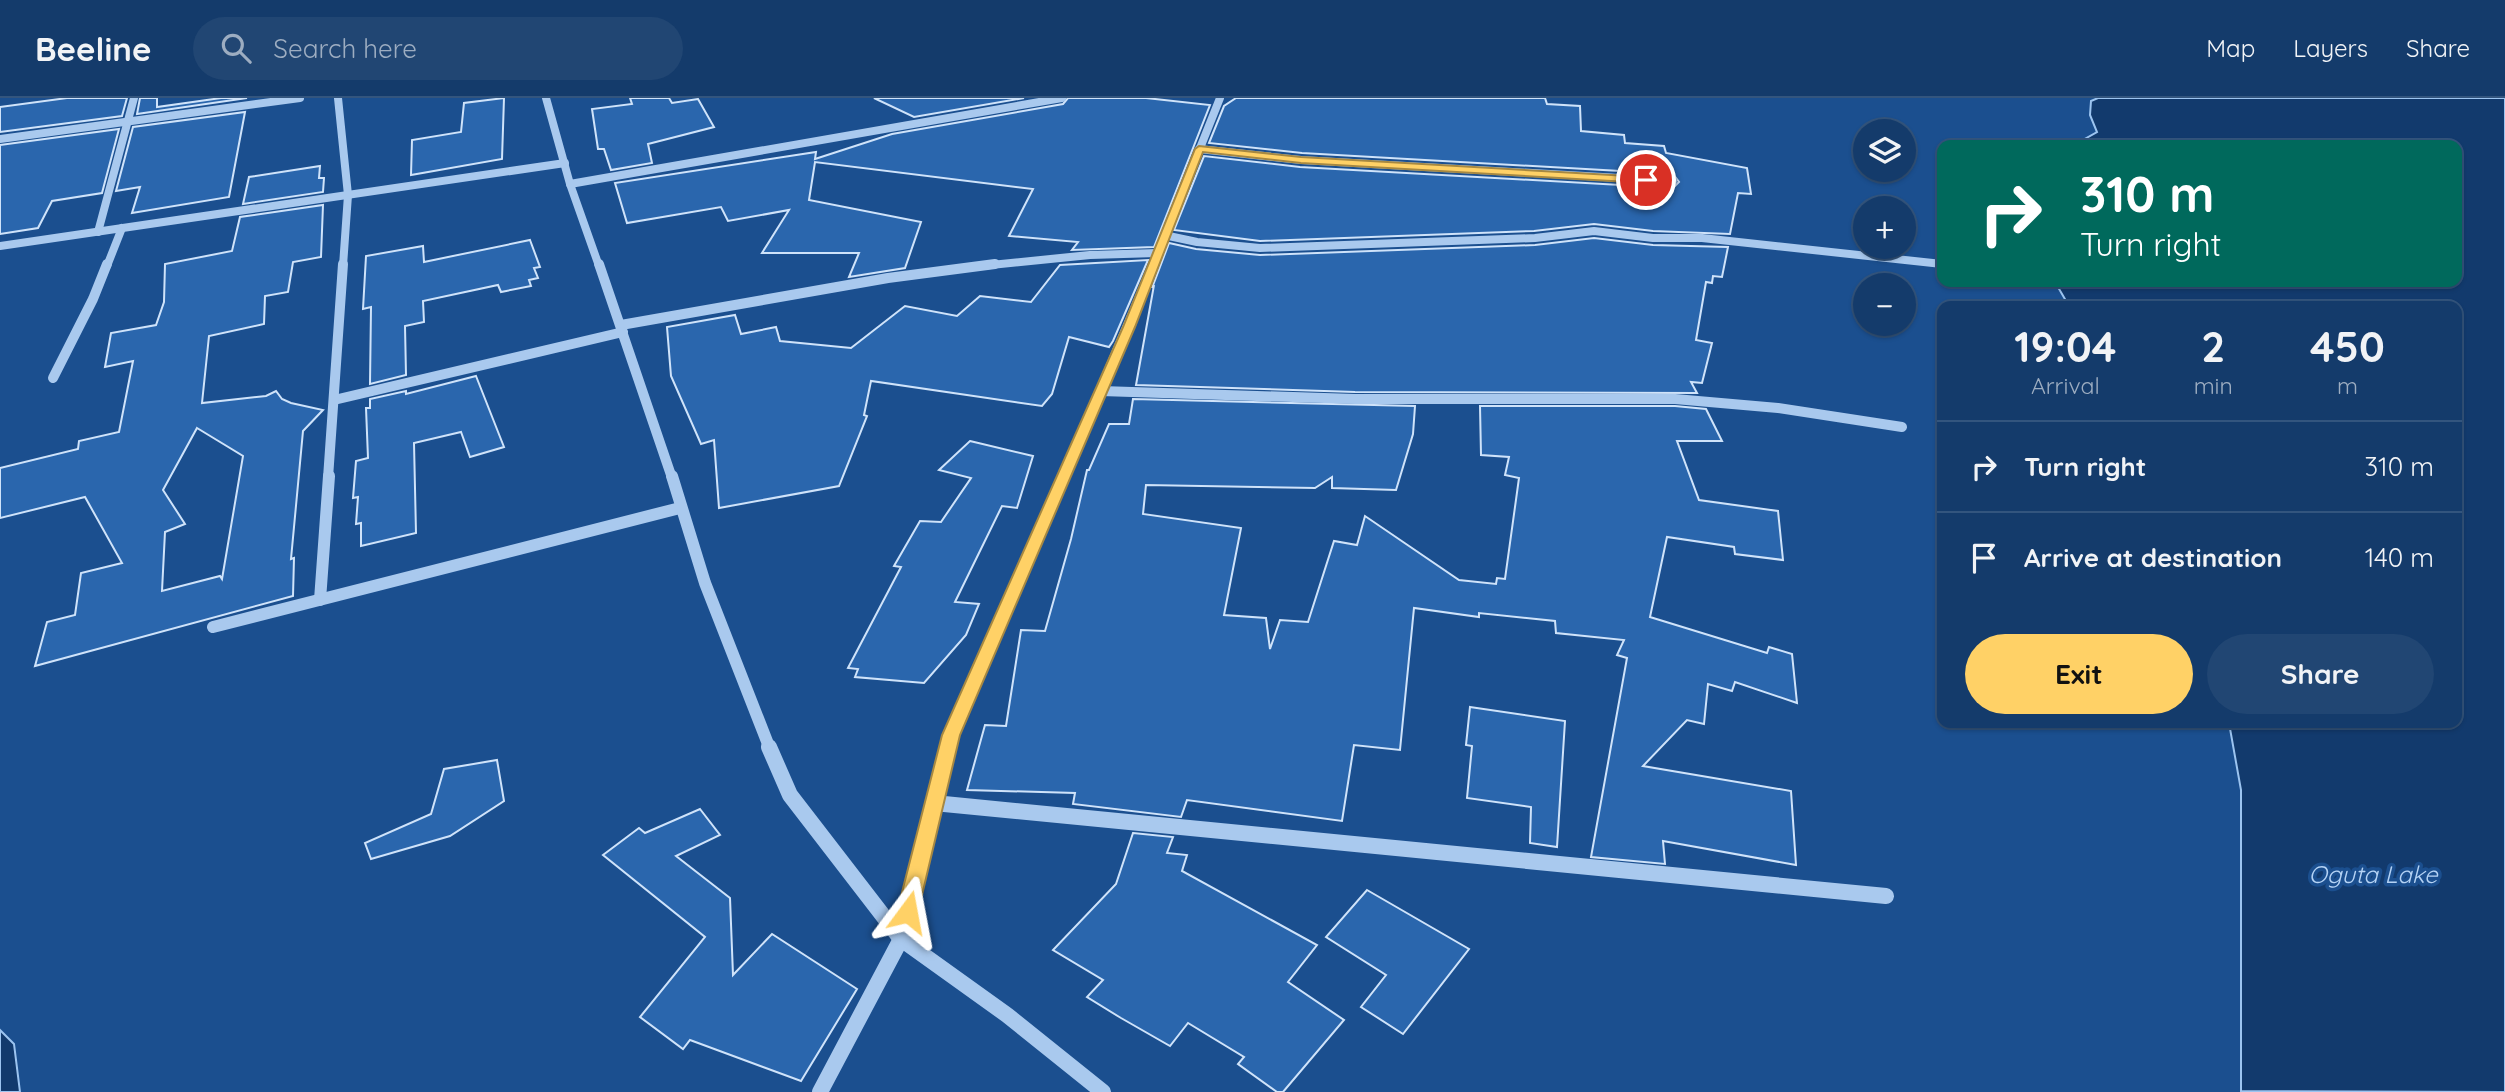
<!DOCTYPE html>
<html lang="en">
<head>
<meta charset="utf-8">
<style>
	:root { --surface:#143b6b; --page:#214673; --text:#f1f3f6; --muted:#9dadc1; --line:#33557e; --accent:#ffd166 }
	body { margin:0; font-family:Quicksand,sans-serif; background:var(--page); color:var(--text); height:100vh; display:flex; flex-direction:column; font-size:26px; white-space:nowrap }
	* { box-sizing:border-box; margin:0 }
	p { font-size:23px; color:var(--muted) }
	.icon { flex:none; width:38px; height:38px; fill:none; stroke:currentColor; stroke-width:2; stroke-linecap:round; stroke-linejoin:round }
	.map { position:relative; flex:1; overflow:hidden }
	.drawer { position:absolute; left:1937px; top:203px; width:525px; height:427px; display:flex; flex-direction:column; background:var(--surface); border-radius:14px; box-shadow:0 2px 5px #0004,0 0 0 2px var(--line) }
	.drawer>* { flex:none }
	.hud { position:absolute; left:1937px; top:42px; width:525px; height:147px; border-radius:14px; box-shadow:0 2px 5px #0004,0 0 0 2px var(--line); background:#00695c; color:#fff; overflow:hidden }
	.controls { position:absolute; left:1853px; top:21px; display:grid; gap:14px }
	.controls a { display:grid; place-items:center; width:63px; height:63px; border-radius:50%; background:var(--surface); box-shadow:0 2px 5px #0004,0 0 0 2px var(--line); font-size:35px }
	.pin { position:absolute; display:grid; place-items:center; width:60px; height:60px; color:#fff; margin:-30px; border:4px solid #fff; border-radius:50%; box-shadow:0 2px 7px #0007 }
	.me { position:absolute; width:77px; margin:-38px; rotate:13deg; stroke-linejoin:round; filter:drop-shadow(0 0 5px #0008) }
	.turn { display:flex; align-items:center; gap:24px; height:147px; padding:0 28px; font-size:32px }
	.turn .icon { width:91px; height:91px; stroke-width:2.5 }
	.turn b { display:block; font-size:49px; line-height:60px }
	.eta { display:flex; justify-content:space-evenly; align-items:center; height:119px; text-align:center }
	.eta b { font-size:42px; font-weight:800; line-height:49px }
	.cta { display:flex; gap:14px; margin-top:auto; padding:14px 28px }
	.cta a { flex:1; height:80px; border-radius:42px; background:var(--accent); color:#111; font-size:28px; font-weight:800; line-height:80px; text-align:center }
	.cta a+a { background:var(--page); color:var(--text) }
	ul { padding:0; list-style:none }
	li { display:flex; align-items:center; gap:21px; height:91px; padding:0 28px; border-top:2px solid var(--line) }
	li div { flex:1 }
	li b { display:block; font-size:26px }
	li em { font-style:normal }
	header { display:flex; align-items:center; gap:42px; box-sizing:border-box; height:98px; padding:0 35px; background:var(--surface); border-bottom:2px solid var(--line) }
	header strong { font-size:33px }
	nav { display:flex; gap:38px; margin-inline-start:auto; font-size:24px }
	.search { width:490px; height:63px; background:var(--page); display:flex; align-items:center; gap:18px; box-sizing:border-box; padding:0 24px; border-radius:38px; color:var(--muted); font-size:26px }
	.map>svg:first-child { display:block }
	.water { fill:#123a6d; stroke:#9cc4f0; stroke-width:2 }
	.building { fill:#2a66ad; stroke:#cfe3fa; stroke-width:2; fill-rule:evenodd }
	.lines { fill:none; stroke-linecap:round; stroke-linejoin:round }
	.minor-far3 { stroke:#a9c9ee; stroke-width:8 }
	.minor-far2 { stroke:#a9c9ee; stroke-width:10 }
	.minor-far1 { stroke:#a9c9ee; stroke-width:12 }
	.minor { stroke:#a9c9ee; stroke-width:16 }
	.route { fill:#ffd166; stroke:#a68842; stroke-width:2 }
	.labels { text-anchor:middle; stroke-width:7; stroke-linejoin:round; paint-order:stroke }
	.near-water-label { font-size:24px; font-style:italic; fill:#b5d3f5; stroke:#1b4f8f }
</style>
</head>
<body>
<header>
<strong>Beeline</strong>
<div class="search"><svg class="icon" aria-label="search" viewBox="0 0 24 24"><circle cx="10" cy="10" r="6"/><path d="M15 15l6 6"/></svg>Search here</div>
<nav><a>Map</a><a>Layers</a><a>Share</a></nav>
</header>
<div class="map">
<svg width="2505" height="994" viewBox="0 0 2505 994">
	<rect width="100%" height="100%" fill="#1b4f8f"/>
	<g class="water">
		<path d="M2098,0H2505V994L2241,993V692L2229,625H2457V208H2069L2055,184H2457V47H2074L2097,34L2090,17L2091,3Z"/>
		<path d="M0,932L14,946L20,994H0Z"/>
	</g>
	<g class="building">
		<path d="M67,0H127L122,18L0,34V9Z"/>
		<path d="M140,0H157V9L221,0H247L137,16Z"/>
		<path d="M504,0L502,61L411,77L412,42L461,34L464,5Z"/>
		<path d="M630,0H669L672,5L698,1L714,29L648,46L652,65L611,72L604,51H598L592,11L632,6Z"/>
		<path d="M874,0H1024L914,19Z"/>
		<path d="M1068,0H1146L1210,7L1154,149L1072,152L1078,144L1009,138L1033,91L815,64L809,102L921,124L905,170L849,179L859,155H762L789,112L728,123L721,109L627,125L615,85L816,54L815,61L892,36L1063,6Z"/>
		<path d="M1236,0H1545L1547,6L1580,8L1581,33L1624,37L1625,45L1664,48L1666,55L1747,70L1751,96L1738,95L1730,136L1653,133L1594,126L1534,133L1260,143L1174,132L1204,58L1300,69L1673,90L1679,84L1673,76L1302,55L1209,45L1224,8Z"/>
		<path d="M245,14L229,99L132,115L140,89L116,93L133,29Z"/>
		<path d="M119,31L102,95L52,103L38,130L0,136V47Z"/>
		<path d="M320,68L319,80H324L323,94L243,106L249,79Z"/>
		<path d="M323,107L321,159L293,164L288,194L265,198L264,226L209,238L202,305L266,298L276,293L282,301L291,305L323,312L303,333L291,461L294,460L293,498L35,568L47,524L75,517L81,475L122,465L85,399L0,420V370L78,351L79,343L119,334L133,263L105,269L111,235L156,227L164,204L165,166L232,153L240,119ZM197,330L243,358L222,481L220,478L162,493L165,434L185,426L163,392Z"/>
		<path d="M1594,140L1653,147L1728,149L1722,179L1713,178L1712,185L1706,184L1696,242L1712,245L1702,285L1691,284L1697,295L1355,294L1136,287L1154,187L1152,190L1169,145L1196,151L1260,157L1535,147Z"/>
		<path d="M530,142L540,169L534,170L538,180L529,182L531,188L501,194L498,187L423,203L424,224L405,228L406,277L370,286L371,209L363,211L366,158L423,148L424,164Z"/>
		<path d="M1148,162L1113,243L1109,249L1069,239L1052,296L1042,308L871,283L864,317L867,318L839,388L719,410L714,342L701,346L671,278L667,229L735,217L741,236L776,229L780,243L851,250L905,208L957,218L980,198L1031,204L1060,167Z"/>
		<path d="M476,278L504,349L470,359L461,334L414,345L416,435L361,448V425L356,426L358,399L353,400L356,363L368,360L366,310H370V301L406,293V296Z"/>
		<path d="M1133,301L1415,308L1413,336L1396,392L1332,390V379L1315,390L1146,387L1143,416L1241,430L1224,517L1266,520L1270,551L1280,522L1308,524L1334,443L1357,447L1365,418L1459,482L1496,486L1497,480L1505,481L1519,380L1505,377L1509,359L1481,357L1480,308H1675L1706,311L1722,343H1677L1699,402L1778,413L1783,462L1735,456L1734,449L1667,439L1650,519L1767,555L1769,549L1792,556L1797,605L1735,584L1732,593L1708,586L1704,626L1687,622L1643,668L1791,693L1796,767L1663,743L1665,766L1591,759L1627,560L1617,557L1624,542L1556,535L1555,523L1479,515V519L1414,510L1400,652L1354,647L1342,723L1187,702L1181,719L1073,706L1075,695L967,692L985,627L1006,628L1021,532L1045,533L1071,441L1087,372H1089L1109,326H1129Z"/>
		<path d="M970,343L1033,358L1017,410L1002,408L955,504L979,506L966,537L924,585L855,579L858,571L848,570L901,469L894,468L920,423L941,424L971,380L939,372Z"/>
		<path d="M1470,609L1565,623L1557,749L1530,745L1531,709L1467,700L1472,648L1466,647Z"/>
		<path d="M497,662L504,703L450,738L371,761L365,745L431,716L444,671Z"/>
		<path d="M700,711L720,737L676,758L730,800L733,877L772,836L857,891L801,983L690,942L683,951L640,919L705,839L603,757L639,730L645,735Z"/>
		<path d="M1133,735L1173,739L1167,755L1187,757L1182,773L1317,847L1288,884L1344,922L1283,994H1277L1238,966L1244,959L1188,925L1170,948L1121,920L1087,899L1103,882L1053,852L1116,786Z"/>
		<path d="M1367,792L1469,851L1403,936L1361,909L1386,877L1326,839Z"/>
	</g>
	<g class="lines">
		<g class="minor-far3">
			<path d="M338,0L348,97L343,168"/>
			<path d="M546,0L570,86L599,168"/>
			<path d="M0,41L300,0"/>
			<path d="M1199,51L1301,62L1673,83"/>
			<path d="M570,86L1062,0"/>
			<path d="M98,134L134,0"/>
			<path d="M1164,137L1197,144L1260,150L1535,140L1594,133L1653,140H1702L1942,166"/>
			<path d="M0,148L565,65"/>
			<path d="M107,168L122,130"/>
			<path d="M981,168L1090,157L1157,155"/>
			<path d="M1153,168L1220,0"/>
		</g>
		<g class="minor-far2">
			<path d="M599,166L672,380"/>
			<path d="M621,227L888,180L995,166"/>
			<path d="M53,280L93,201L107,166"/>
			<path d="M1101,293L1355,301H1675L1778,310L1902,329"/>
			<path d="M334,302L623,234"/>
			<path d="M328,380L343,166"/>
			<path d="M1063,380L1154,166"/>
		</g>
		<g class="minor-far1">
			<path d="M672,378L705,485L770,651"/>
			<path d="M320,502L329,378"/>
			<path d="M213,529L680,410"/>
			<path d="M948,651L951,637L1064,378"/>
		</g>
		<g class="minor">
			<path d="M769,649L790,697L901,841L1007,917L1103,994"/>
			<path d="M934,705L1886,798"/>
			<path d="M820,994L901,841L948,649"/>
		</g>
	</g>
	<path class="route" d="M1199,48L1301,59L1646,79L1651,82L1646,85L1301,65L1203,54L1135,229L960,637L918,814L915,820L908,822L900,820L897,814L942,637L1123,229L1195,51Z"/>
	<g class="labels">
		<g class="near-water-label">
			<text x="2373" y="785">Oguta Lake</text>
		</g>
	</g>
</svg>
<div class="controls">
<a><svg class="icon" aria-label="layers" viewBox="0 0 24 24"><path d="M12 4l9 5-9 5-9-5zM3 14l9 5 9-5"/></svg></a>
<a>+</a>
<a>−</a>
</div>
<div class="pin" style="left:1646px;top:82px;background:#d93025"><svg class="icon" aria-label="arrive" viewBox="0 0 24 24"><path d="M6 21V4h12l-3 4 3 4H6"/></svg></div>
<svg class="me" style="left:908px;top:814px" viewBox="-20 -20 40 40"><path d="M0-17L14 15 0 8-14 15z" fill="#ffd166" stroke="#fff" stroke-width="4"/></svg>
<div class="hud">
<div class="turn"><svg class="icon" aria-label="right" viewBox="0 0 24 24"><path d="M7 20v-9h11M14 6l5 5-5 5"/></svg><div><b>310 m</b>Turn right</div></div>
</div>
<section class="drawer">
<div class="eta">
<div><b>19:04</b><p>Arrival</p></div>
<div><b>2</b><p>min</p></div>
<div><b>450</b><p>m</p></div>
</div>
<ul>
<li><svg class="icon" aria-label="right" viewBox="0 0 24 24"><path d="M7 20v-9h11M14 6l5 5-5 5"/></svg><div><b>Turn right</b></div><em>310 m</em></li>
<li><svg class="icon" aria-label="arrive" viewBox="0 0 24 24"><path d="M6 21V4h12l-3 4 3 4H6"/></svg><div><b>Arrive at destination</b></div><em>140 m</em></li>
</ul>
<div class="cta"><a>Exit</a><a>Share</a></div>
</section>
</div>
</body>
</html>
